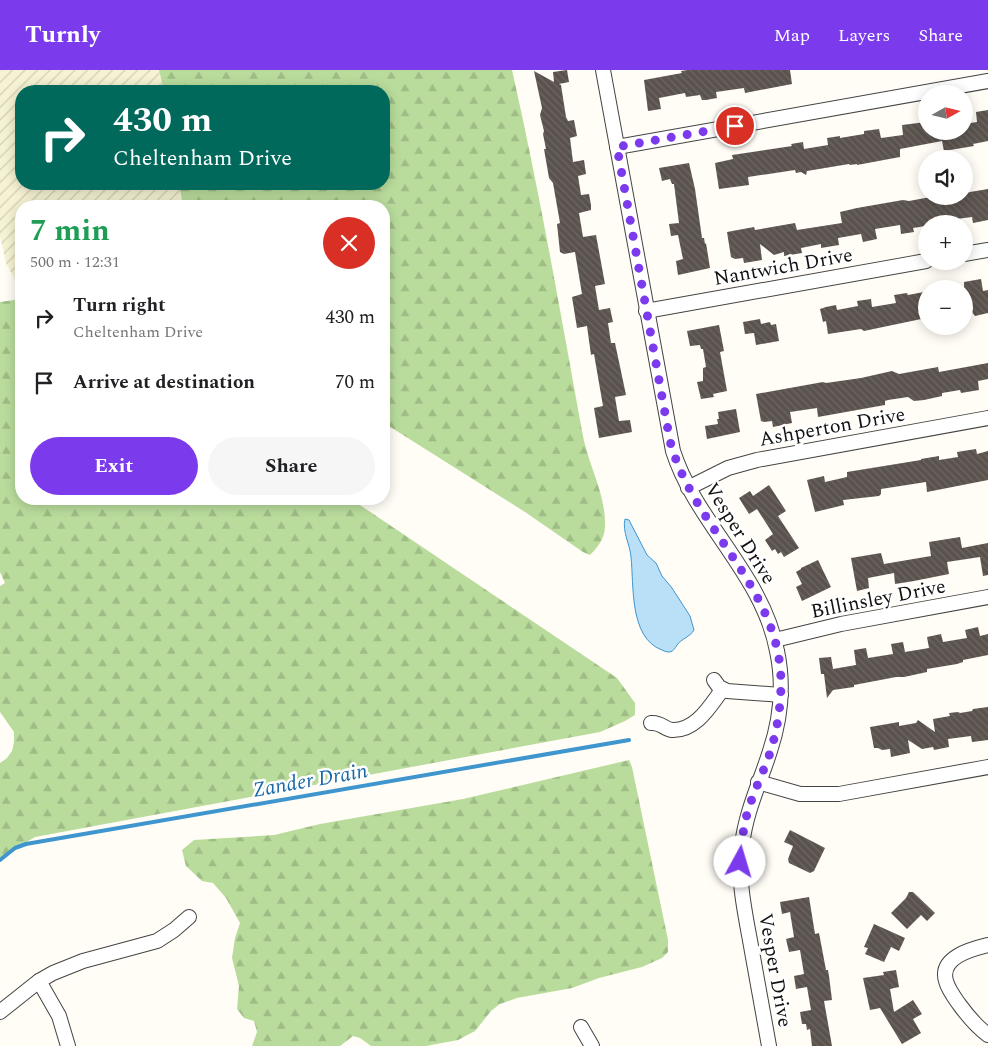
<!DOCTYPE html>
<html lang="en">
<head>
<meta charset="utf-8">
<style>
	:root { --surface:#fff; --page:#f6f6f6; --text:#202124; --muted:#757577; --accent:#7c3aed }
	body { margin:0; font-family:Spectral,serif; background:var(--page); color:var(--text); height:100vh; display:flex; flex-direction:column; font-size:19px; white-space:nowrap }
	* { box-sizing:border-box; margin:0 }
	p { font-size:16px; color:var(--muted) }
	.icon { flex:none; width:28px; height:28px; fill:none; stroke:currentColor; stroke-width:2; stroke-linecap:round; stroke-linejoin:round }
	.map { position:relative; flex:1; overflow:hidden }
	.side { position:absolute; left:15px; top:130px; width:375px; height:305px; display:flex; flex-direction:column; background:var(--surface); border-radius:20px; box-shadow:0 2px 12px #0003 }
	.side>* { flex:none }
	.banner { position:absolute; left:15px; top:15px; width:375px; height:105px; border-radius:20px; box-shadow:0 2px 12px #0003; background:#00695c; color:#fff; overflow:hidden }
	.needle { width:32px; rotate:82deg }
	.controls { position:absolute; left:918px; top:15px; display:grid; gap:10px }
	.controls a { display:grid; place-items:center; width:55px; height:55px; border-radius:50%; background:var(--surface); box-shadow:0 2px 12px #0003; font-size:25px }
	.pin { position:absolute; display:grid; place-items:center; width:42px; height:42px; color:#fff; margin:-21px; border:2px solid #fff; border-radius:50%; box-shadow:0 1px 5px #0007 }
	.me { position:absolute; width:55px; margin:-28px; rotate:6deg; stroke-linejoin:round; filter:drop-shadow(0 0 4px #0008) }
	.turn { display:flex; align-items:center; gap:18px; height:105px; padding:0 15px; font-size:22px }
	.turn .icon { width:65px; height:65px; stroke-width:2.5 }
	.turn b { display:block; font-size:35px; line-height:42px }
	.round { display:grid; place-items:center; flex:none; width:52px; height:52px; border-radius:26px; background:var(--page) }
	.summary { display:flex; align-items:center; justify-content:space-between; height:85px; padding:0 15px }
	h1 { font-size:30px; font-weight:700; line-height:38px; color:#1e9e55 }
	.cta { display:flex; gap:10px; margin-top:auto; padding:10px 15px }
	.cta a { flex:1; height:58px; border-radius:30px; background:var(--accent); color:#fff; font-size:20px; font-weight:700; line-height:58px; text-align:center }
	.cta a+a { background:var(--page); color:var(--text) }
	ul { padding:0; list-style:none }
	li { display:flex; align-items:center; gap:15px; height:65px; padding:0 15px }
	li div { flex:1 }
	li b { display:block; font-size:19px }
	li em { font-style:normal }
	header { display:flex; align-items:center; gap:30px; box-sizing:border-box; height:70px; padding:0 25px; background:var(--accent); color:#fff }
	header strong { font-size:24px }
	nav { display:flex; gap:28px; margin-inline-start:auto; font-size:18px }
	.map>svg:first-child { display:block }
	.farmland { fill:url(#farmland-furrows) }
	.forest { fill:url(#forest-firs) }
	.water { fill:#b9e0f7; stroke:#3f96cf }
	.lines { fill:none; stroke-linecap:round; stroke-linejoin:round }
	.stream { stroke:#3f96cf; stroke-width:4 }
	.building { fill:url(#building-back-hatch) }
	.minor-casing { stroke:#444; stroke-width:16 }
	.minor { stroke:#fff; stroke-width:14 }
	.route { stroke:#7c3aed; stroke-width:9; stroke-dasharray:0 16.2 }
	.labels { text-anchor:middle; stroke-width:5; stroke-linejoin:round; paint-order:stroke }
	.street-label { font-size:20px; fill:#111; stroke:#fff }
	.water-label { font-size:21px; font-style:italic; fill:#1768a6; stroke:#fff }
</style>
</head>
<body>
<header>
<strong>Turnly</strong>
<nav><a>Map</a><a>Layers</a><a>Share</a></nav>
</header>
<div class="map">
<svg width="988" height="976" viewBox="0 0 988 976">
	<defs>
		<pattern id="farmland-furrows" width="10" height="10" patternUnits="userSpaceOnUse" patternTransform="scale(1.25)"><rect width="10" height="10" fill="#f6f3d4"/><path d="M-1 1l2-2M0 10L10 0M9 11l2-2" fill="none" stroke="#d2cfb5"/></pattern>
		<pattern id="forest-firs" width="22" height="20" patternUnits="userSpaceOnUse" patternTransform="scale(1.25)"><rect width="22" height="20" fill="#b9dc9c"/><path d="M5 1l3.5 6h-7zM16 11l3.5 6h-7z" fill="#9ebc85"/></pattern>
		<pattern id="building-back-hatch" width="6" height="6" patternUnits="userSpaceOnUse" patternTransform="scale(1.25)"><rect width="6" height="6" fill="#5a524d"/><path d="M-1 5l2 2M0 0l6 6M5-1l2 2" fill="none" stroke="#6d6662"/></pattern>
	</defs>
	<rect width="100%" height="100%" fill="#fffdf5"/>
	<path class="farmland" d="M0,0H159L164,21H21V114H179L183,136H21V217L16,212L6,193L0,166Z"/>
	<g class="forest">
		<path d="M159,0H512C539,119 560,240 582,361C587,393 606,423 605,456C605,468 598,477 590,485L583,482L525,442L384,353V136H183L179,114H384V21H164Z"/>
		<path d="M21,229V429H351L617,608L635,633V645L625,651L600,662L35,767L0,788V693L7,688L12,681L14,672V662L0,642V516L5,513L0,502V232Z"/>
		<path d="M629,690L632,697L668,870V882L662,888L642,897L599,908L572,918L517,928L500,934L491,941L475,961L458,970L426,976H371L360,968L353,966L340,976H252L257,962L254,951L244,948L237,939L239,916L232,888L235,868L240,853L226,828L213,813L202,811L186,796L182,780L194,770L274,765L320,754L463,729Z"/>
	</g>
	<path class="water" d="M625,449L629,450L647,485L656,493L662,506L672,518L690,546L694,560C690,567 681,569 677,575C673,582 670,584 662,580C629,568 634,515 631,487C630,474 622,462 625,449Z"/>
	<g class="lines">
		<path class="stream" d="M0,790L15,778L26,774L629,670"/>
	</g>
	<g class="building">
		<path d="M567,0L569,12L559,14L561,15L566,47L568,51L574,50L577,66L570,68L573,92L584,90L586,104L578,106L581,125L589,124L591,135V140L579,143L583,167L596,165L605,214L595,216L599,240L610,238L613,252L608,253L611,273H615L626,325L615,327L619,351L630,350L632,362L599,368L594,338L603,336L594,284L591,285L587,256L577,258L572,227L582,224L575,182L564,184L560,182L557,154L560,153L553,113L549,108L544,79H546L543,64L544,61L540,45L542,38L534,1L554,12L553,2Z"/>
		<path d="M688,0H790L792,14L745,23L744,18L716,22L717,28L706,30H702L700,25L686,27L685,23L659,28L661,39L648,41L644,10L682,3L681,1Z"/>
		<path d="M988,40V71L973,74L974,76L944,81L942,71L900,79V87L857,95V94L850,95L849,94L807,101L806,105L801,102L796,103L795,100L748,107L749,115L719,119L715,93L733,89L732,85L792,76L791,74L803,72L804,79L828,75L827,68L840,66V68L864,64V61L879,59L881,68L903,65L902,55L926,52V61H964V54L977,52L976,42Z"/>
		<path d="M689,93L695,119L702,168H704L705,174L706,173L710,198L678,205L676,191L683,189L678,165L671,166L669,154L679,153L674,114H672L670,109L662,111L659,98Z"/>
		<path d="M988,119V150L973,153L972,147L949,150L950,154H926V156L913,158L914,162L901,164L900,155L875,159L877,169L863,172L861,164L838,168L839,175L821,178V174L801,178L802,183L784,186V182L774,185L760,174L762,190L744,193L743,188L735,189L731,187L727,162L754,157L755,160L795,153L797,160L842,153L840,142L857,138L903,130L909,131L936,126H964V123Z"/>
		<path d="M981,209L983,221L988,220V243L975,246L972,242L964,243V212Z"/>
		<path d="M924,222L926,248L864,261L861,259L828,264L826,251L823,252L820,239L826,237L836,235L837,240L858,236L857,231L871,229L872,237L896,233L894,225L907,223L908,225Z"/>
		<path d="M760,249L761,254L770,252L771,255L776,254L779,271L756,275L754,263L745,264L743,252Z"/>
		<path d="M719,255L724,281L720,282L727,321L713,324L714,327L701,329L697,312L703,311V298L706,297L703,279H701L700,275L690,276L687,261Z"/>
		<path d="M988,293V309L978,311L979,320L961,323L960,320L942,323V326L924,330L914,331L908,327L888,330L885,331V335L818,347L817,338L790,342L792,353L773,357L772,351L764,352L761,351L756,324L823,312L826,313L861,308L892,301L899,304L938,297L939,302Z"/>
		<path d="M736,339L740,362L707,369L705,356L718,354L717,349H719L718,342Z"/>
		<path d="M976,379L977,384L988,381V410L927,422L926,412L881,419V424L879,426L843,430L844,435L815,442L807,410L824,406L825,412L847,407V402L921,390V389L939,386V390L958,387L957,382Z"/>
		<path d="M769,415L786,441L778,446L799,478L784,487L781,482L778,484L775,479L772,481L765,470L773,464L757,439L749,444L739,428L750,421L753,426Z"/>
		<path d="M960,467L962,478L988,473V505L983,506L980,487L947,492L949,504L914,511L895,514L894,503L868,508L869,518L857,521L851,488L881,483L884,494L931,486L929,472Z"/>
		<path d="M818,490L831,517L802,531L796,517L802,514L796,502L801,499V498Z"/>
		<path d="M978,557L980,566L988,564V585L963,590V592L957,594L927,599V602L904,607H896L854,615V617L833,620L827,628L824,604H821L819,588L831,587L833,599L856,595L854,580L866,578L868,588L893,584L891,574L903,572L905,582L929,578L927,567L941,564L943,572L967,568L965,560Z"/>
		<path d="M988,637V670L972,672L971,666L948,669L949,677L934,680L933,677L922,679L908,670L910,683L891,687L890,679L882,680L878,678H874L870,657L899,652V656L916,653L918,650L935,662L933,649L950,646L949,643L958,642L960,643L972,641L973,639Z"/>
		<path d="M790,760L825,778L814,801L810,803L789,793L788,789L793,776L784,772Z"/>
		<path d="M909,822H913L935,843L927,851L921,845L907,859L891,843L906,828Z"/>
		<path d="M809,827L815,864L819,863L826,900H828L829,906L832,930L824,931L832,976H812L810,959L807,960L806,954H802L800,942L811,940L807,917L796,919L794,906L804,904L800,880L789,882L786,869L794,867L790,842L782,844L780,832Z"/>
		<path d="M874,854L905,868L899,881L891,877L884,892L865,884L868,878L864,877Z"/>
		<path d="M896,900L899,917L890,919L894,942L913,930L922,944L913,949L921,963L902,974L880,938L870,940L863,908L884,905L883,902Z"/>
	</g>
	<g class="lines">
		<g class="minor-casing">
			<g id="minor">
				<path d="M603,0L673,381C696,453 763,505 777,581C784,614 781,648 770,681C760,713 746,741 742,775C737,809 745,842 751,876C757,909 763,943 769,976"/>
				<path d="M617,77L988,11"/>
				<path d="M964,184L988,180"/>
				<path d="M646,241L926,191"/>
				<path d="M688,418L728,398L757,390L988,348"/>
				<path d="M775,570L841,554L988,527"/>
				<path d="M714,610L719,617L727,621L781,625"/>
				<path d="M651,653C661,652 664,659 672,660C696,661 710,636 722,620"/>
				<path d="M758,712L800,724H839L988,697"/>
				<path d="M988,875C972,879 939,887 946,911C948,919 954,927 959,934C967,945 977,957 988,965"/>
				<path d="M39,911L59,946L68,976"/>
				<path d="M0,942L39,911L53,903L83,891L157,871L174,860L189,847"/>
				<path d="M581,957L592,976"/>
			</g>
		</g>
		<use href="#minor" class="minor"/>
	</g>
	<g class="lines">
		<path class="route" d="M735,56L617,77L670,371C693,458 780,517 781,612C781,636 777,661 770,683C763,703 753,723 747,744C743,760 741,776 740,792"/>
	</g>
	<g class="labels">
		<g class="street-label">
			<text transform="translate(783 196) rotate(-10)" y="7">Nantwich Drive</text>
			<text transform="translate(832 356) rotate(-10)" y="7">Ashperton Drive</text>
			<text transform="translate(741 463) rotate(58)" y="7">Vesper Drive</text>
			<text transform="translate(878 528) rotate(-11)" y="7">Billinsley Drive</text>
			<text transform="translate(776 900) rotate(80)" y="7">Vesper Drive</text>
		</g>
		<g class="water-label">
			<text transform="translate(310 710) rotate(-10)" y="7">Zander Drain</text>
		</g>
	</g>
</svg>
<div class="controls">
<a><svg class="needle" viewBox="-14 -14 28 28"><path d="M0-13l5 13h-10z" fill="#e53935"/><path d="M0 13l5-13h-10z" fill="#757577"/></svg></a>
<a><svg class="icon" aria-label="sound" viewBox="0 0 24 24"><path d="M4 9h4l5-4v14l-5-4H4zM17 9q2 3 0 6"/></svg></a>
<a>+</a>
<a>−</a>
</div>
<div class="pin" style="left:735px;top:56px;background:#d93025"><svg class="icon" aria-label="arrive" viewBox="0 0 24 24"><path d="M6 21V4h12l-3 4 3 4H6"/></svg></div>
<svg class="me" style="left:740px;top:792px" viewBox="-20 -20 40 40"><circle r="19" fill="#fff"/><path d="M0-13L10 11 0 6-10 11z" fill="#7c3aed"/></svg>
<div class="banner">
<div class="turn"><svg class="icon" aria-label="right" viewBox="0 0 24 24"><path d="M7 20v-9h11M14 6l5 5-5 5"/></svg><div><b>430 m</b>Cheltenham Drive</div></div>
</div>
<section class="side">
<div class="summary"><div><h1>7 min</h1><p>500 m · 12:31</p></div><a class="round" style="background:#d93025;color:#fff"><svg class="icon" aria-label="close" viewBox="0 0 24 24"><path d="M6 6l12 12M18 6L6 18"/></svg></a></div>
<ul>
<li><svg class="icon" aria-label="right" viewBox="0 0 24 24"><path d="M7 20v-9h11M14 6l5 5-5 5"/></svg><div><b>Turn right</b><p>Cheltenham Drive</p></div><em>430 m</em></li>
<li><svg class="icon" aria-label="arrive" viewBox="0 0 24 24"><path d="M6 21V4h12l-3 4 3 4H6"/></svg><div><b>Arrive at destination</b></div><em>70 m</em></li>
</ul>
<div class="cta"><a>Exit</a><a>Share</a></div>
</section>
</div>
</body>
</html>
